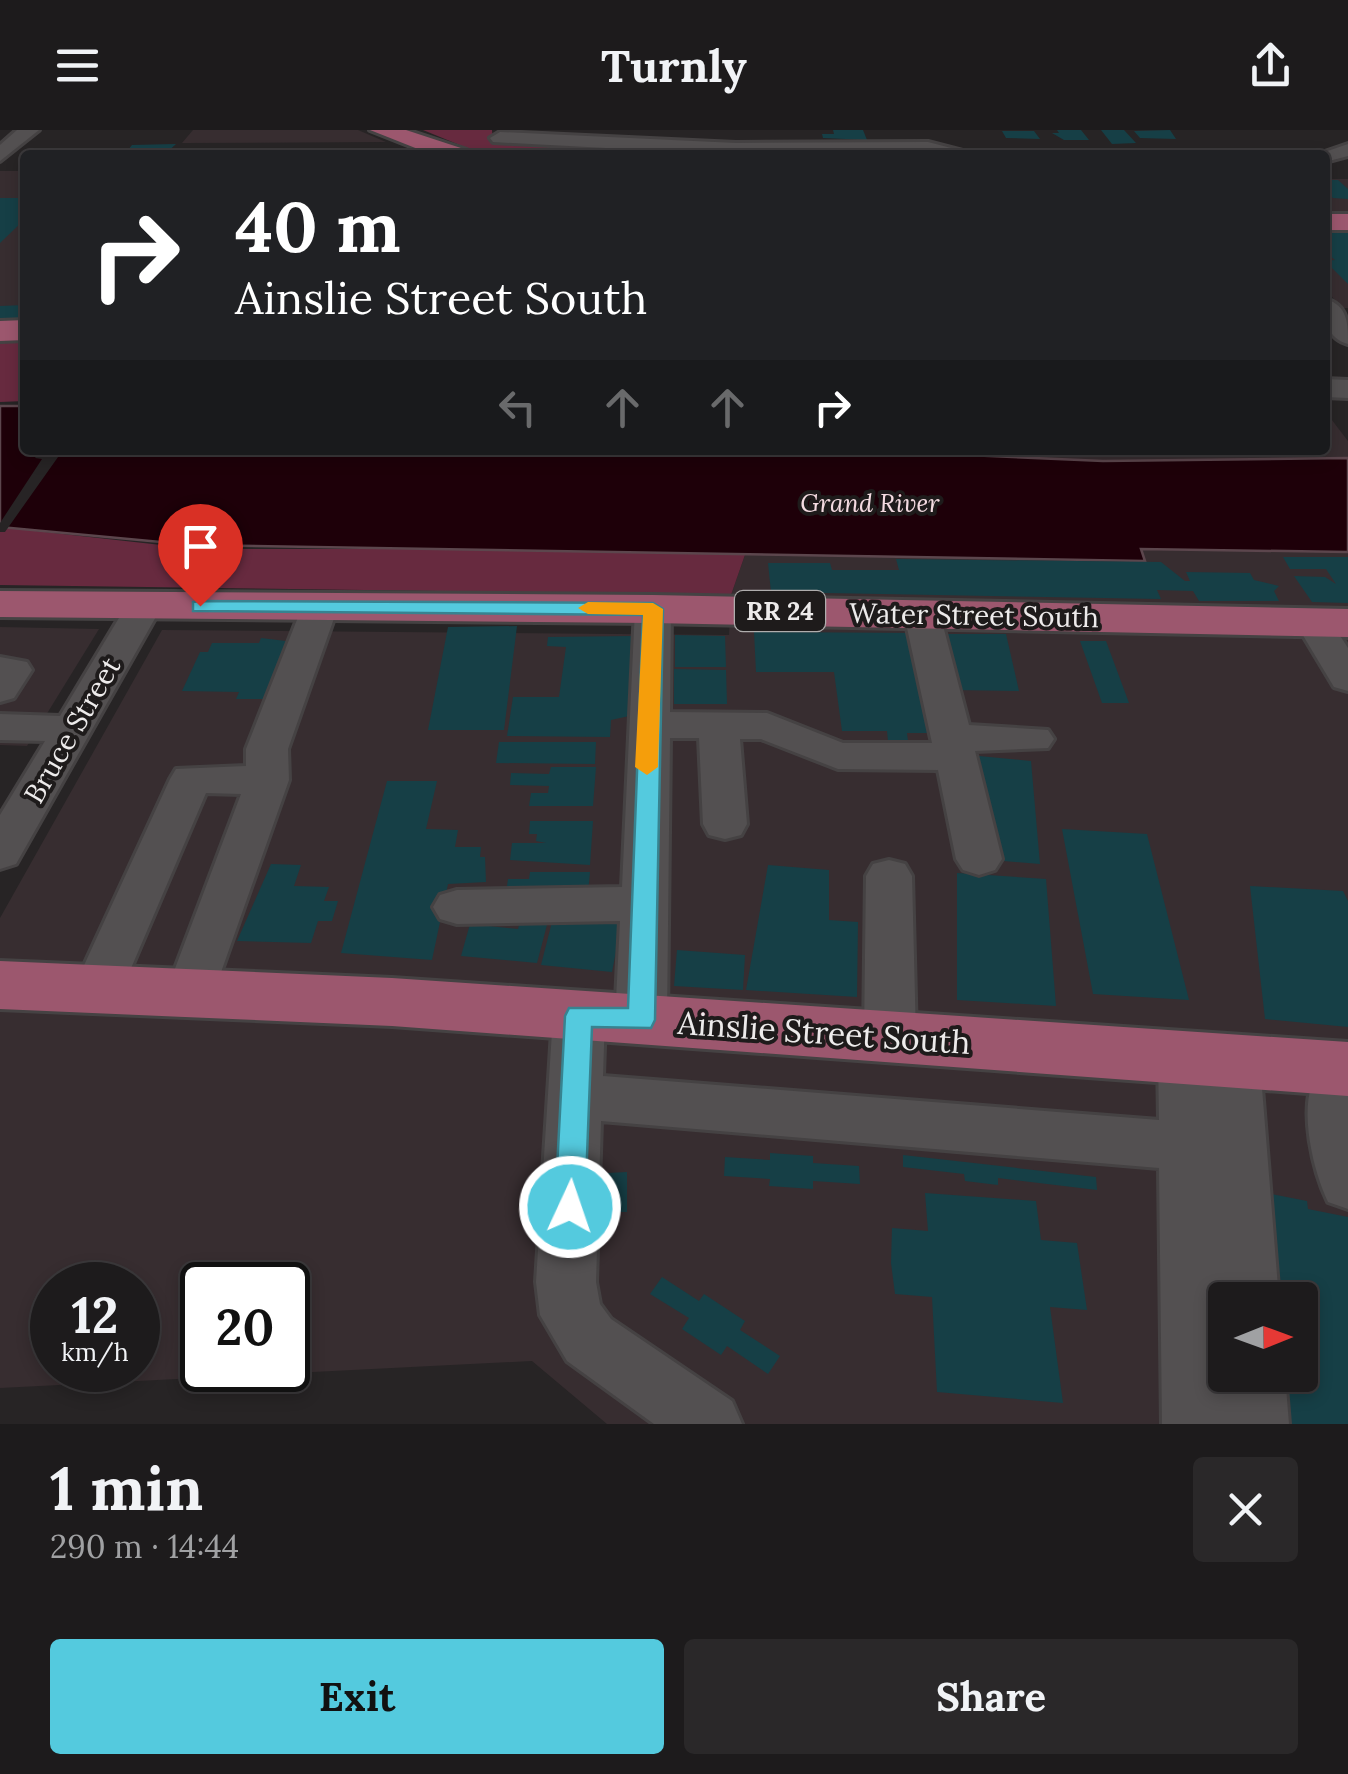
<!DOCTYPE html>
<html lang="en">
<head>
<meta charset="utf-8">
<style>
	:root { --surface:#1d1b1c; --page:#2a2829; --text:#f1f3f6; --muted:#a0a1a3; --line:#3b393b; --accent:#54cade }
	body { margin:0; font-family:Lora,serif; background:var(--page); color:var(--text); height:100vh; display:flex; flex-direction:column; font-size:38px; white-space:nowrap }
	* { box-sizing:border-box; margin:0 }
	p { font-size:32px; color:var(--muted) }
	.icon { flex:none; width:55px; height:55px; fill:none; stroke:currentColor; stroke-width:2; stroke-linecap:round; stroke-linejoin:round }
	.map { position:relative; height:1294px; overflow:hidden }
	.sheet { display:flex; flex-direction:column; background:var(--surface); flex:1 }
	.sheet>* { flex:none }
	.top-card { position:absolute; left:20px; top:20px; width:1310px; height:305px; border-radius:10px; box-shadow:0 5px 15px #0003,0 0 0 2px var(--line); background:#202124; color:#fff; overflow:hidden }
	.needle { width:65px; rotate:89deg }
	.buttons { position:absolute; left:1208px; top:1152px; display:grid; gap:20px }
	.buttons a { display:grid; place-items:center; width:110px; height:110px; border-radius:10px; background:var(--surface); box-shadow:0 5px 15px #0003,0 0 0 2px var(--line); font-size:50px }
	.speed { position:absolute; left:30px; top:1132px; display:flex; gap:20px; font-size:50px; font-weight:700; text-align:center }
	.speed>* { display:grid; place-content:center; width:130px; height:130px; border-radius:50%; background:var(--surface); box-shadow:0 5px 15px #0003,0 0 0 2px var(--line); line-height:1 }
	.speed small { font-size:25px; font-weight:400 }
	.speed .limit { border:5px solid #111; border-radius:15px; background:#fff; color:#111 }
	.pin { position:absolute; display:grid; place-items:center; width:85px; height:85px; color:#fff; margin:-102px -42px; border-radius:50% 50% 50% 0; rotate:-45deg; box-shadow:0 0 10px #0007 }
	.pin .icon { rotate:45deg }
	.me { position:absolute; width:110px; margin:-55px; rotate:3deg; stroke-linejoin:round; filter:drop-shadow(0 0 8px #0008) }
	.turn { display:flex; align-items:center; gap:35px; height:210px; padding:0 50px; font-size:45px }
	.turn .icon { width:130px; height:130px; stroke-width:2.5 }
	.turn b { display:block; font-size:70px; line-height:85px }
	.lanes { display:flex; align-items:center; height:95px; padding:0 50px; background:#0003; justify-content:center; gap:50px; direction:ltr }
	.lanes .off { opacity:.35 }
	.round { display:grid; place-items:center; flex:none; width:105px; height:105px; border-radius:10px; background:var(--page) }
	.headline { display:flex; align-items:center; justify-content:space-between; height:170px; padding:0 50px }
	h1 { font-size:60px; font-weight:800; line-height:75px }
	.cta { display:flex; gap:20px; margin-top:auto; padding:20px 50px }
	.cta a { flex:1; height:115px; border-radius:10px; background:var(--accent); color:#111; font-size:40px; font-weight:800; line-height:115px; text-align:center }
	.cta a+a { background:var(--page); color:var(--text) }
	header { display:flex; justify-content:space-between; align-items:center; height:130px; padding:0 50px; background:var(--surface); font-size:45px; font-weight:800 }
	.map>svg:first-child { display:block }
	.built { fill:#372d30; fill-rule:evenodd }
	.green { fill:#672a3f }
	.water { fill:#1e0009; stroke:#5c464d; stroke-width:2.5 }
	.pier { fill:#272425 }
	.building { fill:#163f46 }
	.lines { fill:none; stroke-linecap:round; stroke-linejoin:round }
	.minor-casing { stroke:#454243; stroke-width:6 }
	.major-casing { stroke:#454243; stroke-width:6 }
	.minor { fill:#535051; fill-rule:evenodd }
	.major { fill:#9c576e; fill-rule:evenodd }
	.route { fill:#54cade; stroke:#378390; stroke-width:2.5 }
	.slow { fill:#f59e0b }
	.labels { text-anchor:middle; stroke-width:8; stroke-linejoin:round; paint-order:stroke }
	.far-water-label { font-size:25px; font-style:italic; fill:#f4dbe1; stroke:#1e1b1b }
	.shield { fill:#1e1b1b; stroke:#afadad; stroke-width:2.5 }
	.shield-label { font-size:25px; font-weight:bold; fill:#edebeb }
	.street-label { font-size:28px; fill:#edebeb; stroke:#1e1b1b }
	.near-street-label { font-size:32px; fill:#edebeb; stroke:#1e1b1b }
</style>
</head>
<body>
<header><svg class="icon" aria-label="menu" viewBox="0 0 24 24"><path d="M4 6h16M4 12h16M4 18h16"/></svg>Turnly<svg class="icon" aria-label="share" viewBox="0 0 24 24"><path d="M12 15V3M7 8l5-5 5 5M5 13v7h14v-7"/></svg></header>
<div class="map">
<svg width="1348" height="1294" viewBox="0 0 1348 1294">
	<rect width="100%" height="100%" fill="#272425"/>
	<g class="built">
		<path d="M193,0H358L386,12L182,13Z"/>
		<rect x="0" y="41" width="25" height="151"/>
		<path d="M1325,49H1348V178H1342L1325,159Z"/>
		<path d="M1325,281L1348,311V328L1103,331L853,320H1325Z"/>
		<path d="M747,419L1145,430L1140,419L1348,422V1294H607L532,1231L0,1258V788L162,500L729,505L731,465ZM52,1155H138V1240H52ZM202,1155H288V1240H202ZM1225,1170H1300V1245H1225Z"/>
		<path d="M0,497L99,499L27,616L0,615Z"/>
	</g>
	<g class="green">
		<path d="M423,0H492L493,13L763,24L915,25H484Z"/>
		<path d="M0,207H25V271L0,272Z"/>
		<path d="M0,397L197,419H747L731,465L0,455Z"/>
	</g>
	<path class="water" d="M0,276H25V320H853L1103,331L1348,328V422L1141,419L1145,431L193,415L0,397Z"/>
	<path class="pier" d="M41,320H63L5,402H0V393L42,329L35,328Z"/>
	<g class="building">
		<path d="M833,0H863L867,10L823,8L822,4H834Z"/>
		<path d="M1057,0H1081L1089,10H1064L1052,3H1059Z"/>
		<path d="M1101,0H1124L1136,13L1112,14Z"/>
		<path d="M1170,0L1176,9L1140,8L1134,1Z"/>
		<path d="M1002,1H1034L1040,9L1006,8Z"/>
		<path d="M176,14L164,25H124L132,15Z"/>
		<path d="M1325,50H1338L1348,59V69L1333,68L1325,61Z"/>
		<path d="M0,68H25V89L0,113Z"/>
		<path d="M1325,102H1348V154L1325,131L1335,130L1325,121Z"/>
		<path d="M25,175V189L0,190V176Z"/>
		<path d="M1283,427H1348V473L1312,472L1294,446L1325,447L1336,454L1326,439H1290Z"/>
		<path d="M896,429L1161,432L1185,451H1190L1186,442L1250,443L1254,450L1279,456L1274,461L1279,471H1199L1193,461L1157,460L1161,469L771,462L768,433H830L832,440H899Z"/>
		<path d="M517,496L504,600H428L448,497Z"/>
		<path d="M754,502L919,503L941,603H907L908,611H888L887,601H842L834,542H756Z"/>
		<path d="M935,504H1006L1019,561L952,560Z"/>
		<path d="M675,505L725,506L726,537H675Z"/>
		<path d="M634,506L629,586L611,590L610,607L507,606L513,567H559L566,517L547,516L548,507Z"/>
		<path d="M261,508L294,512L276,562H266L263,569H236L239,562L182,561L200,522H208L212,513H259Z"/>
		<path d="M1080,511H1106L1129,573H1102Z"/>
		<path d="M674,539L726,540L727,574H674Z"/>
		<path d="M499,612H596L595,634L496,633Z"/>
		<path d="M979,626L1031,631L1040,734L992,730L989,667L980,666Z"/>
		<path d="M551,637H596L593,676H529L531,663H548L549,656L510,655L511,643L549,644Z"/>
		<path d="M387,651H437L426,699L458,700L455,717H481L480,727H485L486,752L448,754L432,830L341,823Z"/>
		<path d="M530,691H593L590,735L510,730L512,713H546L536,711L537,704H529Z"/>
		<path d="M1062,699L1147,704L1189,870L1093,864Z"/>
		<path d="M271,734L301,735L294,756L329,757L324,771H338L332,791H318L311,813L237,811Z"/>
		<path d="M768,735L829,740V790L858,792L857,867L746,860Z"/>
		<path d="M530,742H590L588,763H506L508,749H529Z"/>
		<path d="M957,743L1046,749L1056,876L957,870Z"/>
		<path d="M1250,756L1343,761L1348,771V897L1265,889Z"/>
		<path d="M554,784L622,790L612,842L541,835Z"/>
		<path d="M521,788L548,791L537,833L461,826L470,794L518,799Z"/>
		<path d="M677,820L745,825L743,860L674,856Z"/>
		<path d="M770,1023L813,1026V1033L859,1036L860,1054L813,1051V1059L769,1056L770,1049L724,1046L725,1027L770,1030Z"/>
		<path d="M903,1025L1096,1047L1097,1060L998,1048V1055L965,1051L964,1044L903,1037Z"/>
		<path d="M627,1042V1082H607V1043Z"/>
		<path d="M1261,1062L1307,1071L1308,1079L1348,1087V1294H1281L1277,1245H1300V1170H1271Z"/>
		<path d="M925,1063L1036,1071L1041,1110L1077,1113L1087,1180L1050,1177L1063,1273L937,1262L932,1167L895,1164L891,1133L892,1098L928,1101Z"/>
		<path d="M662,1147L699,1171L704,1164L745,1191L740,1200L780,1226L768,1244L727,1216L721,1225L682,1199L689,1188L650,1164Z"/>
	</g>
	<g class="lines">
		<g class="minor-casing">
			<g id="minor">
				<path d="M17,0H39L0,31V15Z"/>
				<path d="M500,2L736,13L928,12L978,25H736L493,12L490,8Z"/>
				<path d="M1348,14V26L1325,32V25H1316Z"/>
				<path d="M1325,169C1348,175 1348,194 1348,214C1326,208 1325,189 1325,169Z"/>
				<path d="M1325,249L1348,250V268L1325,267Z"/>
				<path d="M144,465L157,468L162,476L16,734L0,739V685L45,611L0,610V584L60,586L131,468Z"/>
				<path d="M320,466L333,469L338,477L288,619L289,650L208,879L190,885L172,879L165,865L241,664L206,663L117,871L99,876L81,871L74,857L170,649L176,639L246,636V619L302,477L307,469Z"/>
				<path d="M653,468L666,471L671,479L670,582L767,583L843,613H932L904,484L909,476H935L940,484L969,595L1048,600L1054,609L1048,618L975,621L1002,729L995,740L979,745L963,740L956,729L938,640L838,639L761,609H740L747,694L741,705L725,709L709,705L703,694L699,608H670L667,890L659,904L641,910L623,904L615,890L620,791L457,794L440,789L433,777L440,765L457,760L622,757L635,479L640,471Z"/>
				<path d="M1313,481L1326,484L1348,518V561L1334,557L1295,492L1300,484Z"/>
				<path d="M0,527L27,532L32,540L14,568L0,572Z"/>
				<path d="M889,730L905,734L912,746L916,908L908,923L890,929L872,923L864,908L866,746L873,734Z"/>
				<path d="M579,866L597,872L605,886L603,946L1159,990L1158,926L1165,911L1184,905L1203,911L1211,941L1220,916L1239,910L1258,916L1265,931L1262,958L1279,1170H1225V1245H1285L1289,1294H1162L1159,1038L601,991L596,1152L600,1174L611,1189L732,1271L742,1294H654L567,1231L540,1185L536,1152L553,886L561,872Z"/>
				<path d="M1333,943L1348,948V1079L1328,1072C1313,1041 1299,980 1314,949Z"/>
			</g>
		</g>
		<g class="major-casing">
			<g id="major">
				<path d="M370,0H406L467,20L471,25H433Z"/>
				<rect x="1325" y="84" width="23" height="16"/>
				<path d="M25,190V210L0,211V191Z"/>
				<path d="M0,461L653,465L1348,479V507L653,493L0,487Z"/>
				<path d="M0,831L392,848L1348,912V966L392,896L0,879Z"/>
			</g>
		</g>
		<use href="#minor" class="minor"/>
		<use href="#major" class="major"/>
	</g>
	<path class="route" d="M200,471L653,473L663,479L655,890L651,898L592,897L585,1077L581,1087L570,1091L559,1087L555,1077L565,886L569,878H628L643,485L193,481V472Z"/>
	<path class="slow" d="M653,473L663,479L658,637L647,645L635,637L643,485L588,484L578,478L588,472Z"/>
	<g class="labels">
		<g class="far-water-label">
			<text x="870" y="382">Grand River</text>
		</g>
		<rect class="shield" x="735" y="461" width="90" height="40" rx="8"/>
		<g class="shield-label">
			<text x="780" y="490">RR 24</text>
		</g>
		<g class="street-label">
			<text transform="translate(974 485) rotate(1)" y="10">Water Street South</text>
			<text transform="translate(72 600) rotate(-60)" y="10">Bruce Street</text>
		</g>
		<g class="near-street-label">
			<text transform="translate(824 903) rotate(4)" y="11">Ainslie Street South</text>
		</g>
	</g>
</svg>
<div class="buttons">
<a><svg class="needle" viewBox="-14 -14 28 28"><path d="M0-13l5 13h-10z" fill="#e53935"/><path d="M0 13l5-13h-10z" fill="#a0a1a3"/></svg></a>
</div>
<div class="speed"><div>12<small>km/h</small></div><div class="limit">20</div></div>
<div class="pin" style="left:200px;top:476px;background:#d93025"><svg class="icon" aria-label="arrive" viewBox="0 0 24 24"><path d="M6 21V4h12l-3 4 3 4H6"/></svg></div>
<svg class="me" style="left:570px;top:1077px" viewBox="-20 -20 40 40"><circle r="17" fill="#54cade" stroke="#fff" stroke-width="3"/><path d="M0-11L8 9 0 5-8 9z" fill="#fff"/></svg>
<div class="top-card">
<div class="turn"><svg class="icon" aria-label="right" viewBox="0 0 24 24"><path d="M7 20v-9h11M14 6l5 5-5 5"/></svg><div><b>40 m</b>Ainslie Street South</div></div>
<div class="lanes"><svg class="icon off" aria-label="left" viewBox="0 0 24 24"><path d="M17 20v-9H6M10 6l-5 5 5 5"/></svg><svg class="icon off" aria-label="ahead" viewBox="0 0 24 24"><path d="M12 20V5M6 11l6-6 6 6"/></svg><svg class="icon off" aria-label="ahead" viewBox="0 0 24 24"><path d="M12 20V5M6 11l6-6 6 6"/></svg><svg class="icon" aria-label="right" viewBox="0 0 24 24"><path d="M7 20v-9h11M14 6l5 5-5 5"/></svg></div>
</div>
</div>
<section class="sheet">
<div class="headline"><div><h1>1 min</h1><p>290 m · 14:44</p></div><a class="round"><svg class="icon" aria-label="close" viewBox="0 0 24 24"><path d="M6 6l12 12M18 6L6 18"/></svg></a></div>
<div class="cta"><a>Exit</a><a>Share</a></div>
</section>
</body>
</html>
